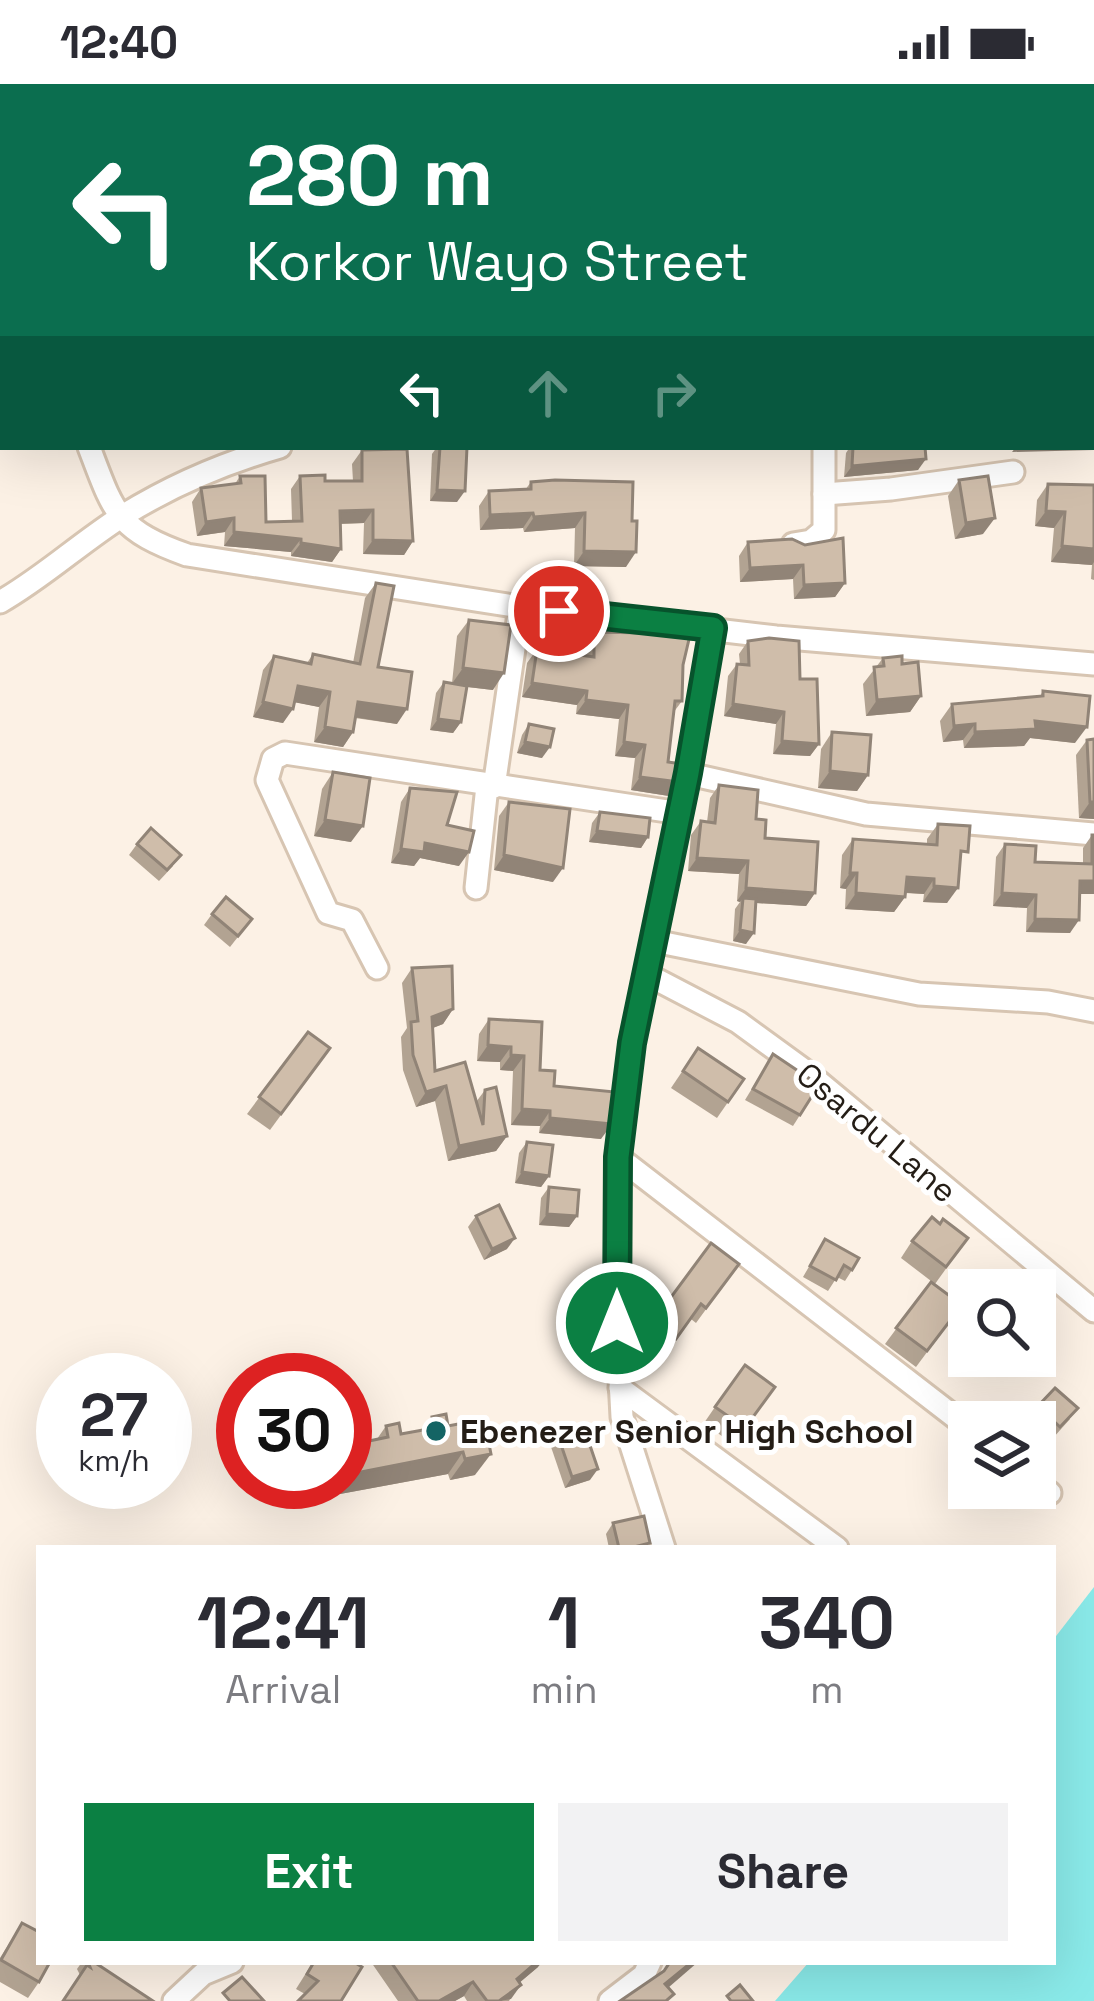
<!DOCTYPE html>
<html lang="en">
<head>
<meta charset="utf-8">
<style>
	:root { --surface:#fff; --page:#f2f2f3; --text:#2b2b33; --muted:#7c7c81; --accent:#0b8043 }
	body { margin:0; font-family:"Space Grotesk",sans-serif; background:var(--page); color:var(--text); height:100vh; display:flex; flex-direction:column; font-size:45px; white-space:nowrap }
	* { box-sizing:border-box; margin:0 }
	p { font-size:39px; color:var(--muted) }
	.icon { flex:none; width:66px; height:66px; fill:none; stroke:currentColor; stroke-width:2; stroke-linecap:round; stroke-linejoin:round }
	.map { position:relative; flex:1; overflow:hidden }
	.side { position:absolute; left:36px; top:1461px; width:1020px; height:420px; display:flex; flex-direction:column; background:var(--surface); border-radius:0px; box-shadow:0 12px 48px #0002 }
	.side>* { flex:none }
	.hud { position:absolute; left:0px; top:0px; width:1095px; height:366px; box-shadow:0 12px 48px #0002; background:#0b6e4f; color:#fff; overflow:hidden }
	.tools { position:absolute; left:948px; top:1185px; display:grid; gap:24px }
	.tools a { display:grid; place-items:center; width:108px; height:108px; border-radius:0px; background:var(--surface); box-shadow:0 12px 48px #0002; font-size:60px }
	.speed { position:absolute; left:36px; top:1269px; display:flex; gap:24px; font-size:60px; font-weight:700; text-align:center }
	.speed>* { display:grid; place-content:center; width:156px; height:156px; border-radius:50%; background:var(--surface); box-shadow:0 12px 48px #0002; line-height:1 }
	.speed small { font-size:30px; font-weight:400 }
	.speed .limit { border:18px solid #d22; background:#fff; color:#111 }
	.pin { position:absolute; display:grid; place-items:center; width:102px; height:102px; color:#fff; margin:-51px; border:6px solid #fff; border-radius:50%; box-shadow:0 3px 12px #0007 }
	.me { position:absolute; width:132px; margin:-66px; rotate:0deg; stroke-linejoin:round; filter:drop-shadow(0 0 9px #0008) }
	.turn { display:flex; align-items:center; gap:42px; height:252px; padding:0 48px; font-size:54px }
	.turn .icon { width:156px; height:156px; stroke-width:2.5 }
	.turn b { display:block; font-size:84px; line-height:102px }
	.lanes { display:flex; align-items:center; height:114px; padding:0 48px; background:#0003; justify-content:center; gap:60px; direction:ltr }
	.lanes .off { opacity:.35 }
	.eta { display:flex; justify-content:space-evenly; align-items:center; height:204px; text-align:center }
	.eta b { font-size:72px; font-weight:800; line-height:84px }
	.primary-button { display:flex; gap:24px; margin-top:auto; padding:24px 48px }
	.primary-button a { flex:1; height:138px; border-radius:0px; background:var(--accent); color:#fff; font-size:48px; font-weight:800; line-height:138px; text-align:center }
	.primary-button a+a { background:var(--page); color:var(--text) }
	.status { display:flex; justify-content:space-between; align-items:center; height:84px; padding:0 60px; background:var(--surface); direction:ltr }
	.status svg { height:33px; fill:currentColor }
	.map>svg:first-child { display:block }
	.water { fill:#8aeae9 }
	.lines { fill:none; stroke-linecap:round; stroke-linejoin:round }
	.minor-casing { stroke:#d7c5b2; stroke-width:27 }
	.minor { stroke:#fff; stroke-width:21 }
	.wall { fill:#b2a392 }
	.shaded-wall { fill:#918477 }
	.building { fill:#cfbdaa; stroke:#918477; stroke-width:3 }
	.route-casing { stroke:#07532c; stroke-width:30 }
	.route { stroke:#0b8043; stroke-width:21 }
	.poi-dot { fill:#146464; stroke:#fff; stroke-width:4.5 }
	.labels { text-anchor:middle; stroke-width:10; stroke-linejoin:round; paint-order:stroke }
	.street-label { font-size:33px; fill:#241d16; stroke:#fff }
	.poi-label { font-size:33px; font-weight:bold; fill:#241d16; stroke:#fff; text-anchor:start }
</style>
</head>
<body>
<div class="status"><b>12:40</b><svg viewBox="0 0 49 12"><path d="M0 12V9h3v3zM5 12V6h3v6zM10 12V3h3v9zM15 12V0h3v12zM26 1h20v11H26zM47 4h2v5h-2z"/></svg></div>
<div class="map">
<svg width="1094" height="1917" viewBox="0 0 1094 1917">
	<rect width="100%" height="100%" fill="#fcf1e5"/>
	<path class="water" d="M1094,1503V1917H775L809,1878H1053V1556Z"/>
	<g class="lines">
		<g class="minor-casing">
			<g id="minor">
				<path d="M157,0L163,3"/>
				<path d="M409,3L412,0"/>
				<path d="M1092,109L1094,108"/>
				<path d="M0,239L3,242"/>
				<path d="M1092,304H1094"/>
				<path d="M89,363C114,429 117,446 187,471L520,523L776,553L1094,580"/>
				<path d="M824,410L891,405L1013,388"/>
				<path d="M793,460L811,457L824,446V363"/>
				<path d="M0,518C44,493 81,458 124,431C171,402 227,378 280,363"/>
				<path d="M689,690L866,730L1094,750"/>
				<path d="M494,703L520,523"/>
				<path d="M476,804L487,702"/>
				<path d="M654,857L919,910L1048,918L1094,927"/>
				<path d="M377,884L352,836L328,829L267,696L273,675L285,669L680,729"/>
				<path d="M646,890L738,938L808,989L1094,1227"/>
				<path d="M618,1073L969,1344"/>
				<path d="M620,1304L837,1464"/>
				<path d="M1035,1397L1050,1409"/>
				<path d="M664,1464L622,1333L617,1239L618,1073L631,959L689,690L713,544"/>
				<path d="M174,1917L203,1890L232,1878"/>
				<path d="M610,1917L644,1891L650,1878"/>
			</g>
		</g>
		<use href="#minor" class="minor"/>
	</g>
	<g class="wall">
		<path d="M0,0H105L103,3H3Z"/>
		<path d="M259,0H281L278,3H259Z"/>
		<path d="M437,363H467L457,418L430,417L432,370Z"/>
		<path d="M850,363H925L918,386L844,393L846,369Z"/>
		<path d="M362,366L413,457L404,471L363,470L364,439L341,440V465L332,478L291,472V468L224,462L225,448L197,452L192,418L201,404L235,400L240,392L266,438L292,437L291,405L300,392L325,397H353L352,380Z"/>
		<path d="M959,396L983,450L955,455L948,412Z"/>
		<path d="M531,398H633L626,483L574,482L575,444L524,448L523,444L480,446L479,422L489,407L525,406Z"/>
		<path d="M1048,400L1094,401V496L1091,495L1092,481L1051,478L1054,444L1035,442L1037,416Z"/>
		<path d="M748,458L845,499L835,513L794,515L793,495L740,498L739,472Z"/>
		<path d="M376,499L378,583L397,640L355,634L353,648L343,663L314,658L319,623L295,618L283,639L253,633L263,586L274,572L307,579L313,570L353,579L365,514Z"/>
		<path d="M469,536L493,606L467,603L461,638L453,649L430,646L436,609L444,598L452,599L457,552Z"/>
		<path d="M643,543L683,581L682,617L673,629L668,678L679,698L669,712L631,706L635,674L615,672L619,635L576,630L577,621L522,613L527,579L537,565L585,572V562L594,548L639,549Z"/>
		<path d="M748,557L800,595L819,660L810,672L773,670L776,640L724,632L728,592L737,580H740L739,570Z"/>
		<path d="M883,574L921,612L910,628L866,632L863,600Z"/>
		<path d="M1043,607L1075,659L1030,654L1024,662L964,664L963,656L943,658L940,637L952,620L1040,612Z"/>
		<path d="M529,640L542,674L517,669L522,651Z"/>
		<path d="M832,648L868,691L857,707L818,704L821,665Z"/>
		<path d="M1094,655V735L1079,734L1076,671L1087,656Z"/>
		<path d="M333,688L351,758L314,752L322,705Z"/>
		<path d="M719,701L756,735L765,754L815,809L806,822L756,819L746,860L733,857L735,825L740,818L737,817L739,790L688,787L691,751L701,737L707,738L710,714Z"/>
		<path d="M410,704L447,741L459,782L420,774L414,782L391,779L401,718Z"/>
		<path d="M509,718L553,798L494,786L499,732Z"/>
		<path d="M600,728L648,753L641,764L589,758L592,739Z"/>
		<path d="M938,740L960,780L947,819L923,818L924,810L905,809V813L894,828L845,825L846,805L840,804L842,771L853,755L927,761V755Z"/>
		<path d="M1092,751L1094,810H1080L1070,849L1026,848L1027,824L993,822L996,773L1005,760L1035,778L1083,780V764Z"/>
		<path d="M137,760L173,782L159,797L129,771Z"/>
		<path d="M212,830L252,835L230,863L204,841Z"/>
		<path d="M412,884L453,925L443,940L433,944L435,987L476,1018L485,1006L507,1052L496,1067L448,1077L435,1017L416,1023L403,986L401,953L407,944L402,899Z"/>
		<path d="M489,935L540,986L601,1055L539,1049L540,1042L511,1041L513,987L500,986V978L477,977L479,950Z"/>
		<path d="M308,948L330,964L270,1046L247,1030Z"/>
		<path d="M698,964L744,995L717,1034L671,1004Z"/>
		<path d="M773,970L819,1001L793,1042L745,1016Z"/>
		<path d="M527,1058L549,1092L541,1103L515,1099L519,1069Z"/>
		<path d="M549,1103L577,1132L569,1143L539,1141L541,1114Z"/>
		<path d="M476,1132L507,1165L484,1176L468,1143Z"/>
		<path d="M940,1140L968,1154L935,1200L901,1174L912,1157Z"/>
		<path d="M825,1155L852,1186L845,1197L837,1193L828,1207L803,1193Z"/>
		<path d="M739,1180L696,1239L691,1235L666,1269L635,1247L662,1211L669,1216Z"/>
		<path d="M931,1198L962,1221L916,1283L885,1260Z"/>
		<path d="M775,1303L734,1361L704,1339L715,1323Z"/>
		<path d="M1038,1322L1070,1335L1053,1354L1030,1333Z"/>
		<path d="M432,1333L448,1342L475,1391L450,1396L448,1390L340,1410L338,1398H345V1368L350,1361L377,1355L386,1342L401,1350L422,1346Z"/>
		<path d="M557,1349L590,1396L565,1404L550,1360Z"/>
		<path d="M613,1439L647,1464H609L606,1450Z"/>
		<path d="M22,1839L39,1898L28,1914L0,1898V1874Z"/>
		<path d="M82,1878H94L80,1891L77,1885Z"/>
		<path d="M313,1878H354L305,1910L296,1905Z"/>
		<path d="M371,1878H489L538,1883L519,1899L509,1917H467L464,1912L455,1917H398Z"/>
	</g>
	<g class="shaded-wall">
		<path d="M815,0H853L851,3H813Z"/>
		<path d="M1092,350H1094V366L1012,368L1016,363H1092Z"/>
		<path d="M926,375L918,386L844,393L852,382Z"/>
		<path d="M437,406L465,407L457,418L430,417Z"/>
		<path d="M373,426L364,439L331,440L340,427Z"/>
		<path d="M1046,427L1065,428L1054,444L1035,442Z"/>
		<path d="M533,429L523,444L480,446L490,431Z"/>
		<path d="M585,429L575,444L524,448L534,433Z"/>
		<path d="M234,434L225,448L197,452L206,438Z"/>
		<path d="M995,434L983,450L955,455L966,439Z"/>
		<path d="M234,448L301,455L291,468L224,462Z"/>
		<path d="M373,456L413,457L404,471L363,470Z"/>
		<path d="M301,459L341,465L332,478L291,472Z"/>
		<path d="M1062,462L1094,465V478L1092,481L1051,478Z"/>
		<path d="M584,467L636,468L626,483L574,482Z"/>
		<path d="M803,481L793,495L740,498L750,484Z"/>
		<path d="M845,499L835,513L794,515L804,501Z"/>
		<path d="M463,584L504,589L493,606L451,601Z"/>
		<path d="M532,599L587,607L577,621L522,613Z"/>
		<path d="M298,602L330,608L319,623L288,617Z"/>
		<path d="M921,612L910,628L866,632L877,616Z"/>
		<path d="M586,616L628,621L619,635L576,630Z"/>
		<path d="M263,618L293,625L283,639L253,633Z"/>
		<path d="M358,618L407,625L397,640L347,632Z"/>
		<path d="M733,620L784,628L776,640L724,632Z"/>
		<path d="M438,635L461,638L453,649L430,646Z"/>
		<path d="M1035,637L1087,643L1075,659L1030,654L1024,662L964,664L975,648Z"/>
		<path d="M975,640L963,656L943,658L954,642Z"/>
		<path d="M325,643L353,648L343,663L314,658Z"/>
		<path d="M782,657L819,660L810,672L773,670Z"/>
		<path d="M525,658L550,663L542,674L517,669Z"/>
		<path d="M624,658L645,661L635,674L615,672Z"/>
		<path d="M830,687L868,691L857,707L818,704Z"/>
		<path d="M640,693L679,698L669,712L631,706Z"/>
		<path d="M1090,718H1094V735L1079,734Z"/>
		<path d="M325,736L363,742L351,758L314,752Z"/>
		<path d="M597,747L648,753L641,764L589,758Z"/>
		<path d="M425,759L469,768L459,782L420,774L414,782L391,779L401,765Z"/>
		<path d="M504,771L563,784L553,798L494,786Z"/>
		<path d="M697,774L748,777L739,790L688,787Z"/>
		<path d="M850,789H857L846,805L840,804Z"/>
		<path d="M907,793L934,795L924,810L896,808Z"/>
		<path d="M1080,797H1094V810H1071Z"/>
		<path d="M934,802L958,804L947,819L923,818Z"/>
		<path d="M746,804L815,809L806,822L742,818L743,814L740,818L737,817Z"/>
		<path d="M856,809L905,813L894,828L845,825Z"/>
		<path d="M1002,809L1036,811L1027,824L993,822Z"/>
		<path d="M1035,835L1079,836L1070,849L1026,848Z"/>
		<path d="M740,846L754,849L746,860L733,857Z"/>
		<path d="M453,925L443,940L422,948L432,933Z"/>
		<path d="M488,961L511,963L500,978L477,977Z"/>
		<path d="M511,971L524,972L513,987L500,986Z"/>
		<path d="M446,1002L435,1017L416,1023L426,1008Z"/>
		<path d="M522,1025L550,1027L540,1042L511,1041Z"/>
		<path d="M550,1034L612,1040L601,1055L539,1049Z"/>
		<path d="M507,1052L496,1067L448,1077L459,1062Z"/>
		<path d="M522,1088L549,1092L541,1103L515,1099Z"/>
		<path d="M547,1130L577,1132L569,1143L539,1141Z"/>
		<path d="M515,1154L507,1165L484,1176L492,1165Z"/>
		<path d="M463,1368L448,1390L340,1410L356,1389Z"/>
		<path d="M491,1370L475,1391L450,1396L465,1375Z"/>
		<path d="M598,1385L590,1396L565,1404L572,1393Z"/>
		<path d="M537,1878H542L538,1883L507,1909L517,1895Z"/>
		<path d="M692,1878H698L654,1916L665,1900Z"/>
		<path d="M473,1898L464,1912L455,1917H439Z"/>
		<path d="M521,1901L511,1915L499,1917Z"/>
	</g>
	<g class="building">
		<path d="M17,0H105L103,3H22Z"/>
		<rect x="589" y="0" width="23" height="3"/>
		<rect x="773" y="0" width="49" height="3"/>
		<rect x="1002" y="0" width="54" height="3"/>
		<path d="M3,299V354L0,355V301Z"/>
		<rect x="1092" y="320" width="2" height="30"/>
		<path d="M440,363H467L465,407L437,406Z"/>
		<path d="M853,363H925L926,375L852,382Z"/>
		<path d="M407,365L413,457L373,456V426L340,427L341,465L301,459V455L234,448V434L206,438L201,404L241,399L240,392H265L266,438L302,437L300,392L325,391V397H362V366Z"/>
		<path d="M988,392L995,434L966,439L959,396Z"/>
		<path d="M555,396L633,398L632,437H637L636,468L584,467L585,429L534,433L533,429L490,431L489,407L531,405V398Z"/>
		<path d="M1048,400L1094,401V465L1062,462L1065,428L1046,427Z"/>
		<path d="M843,454L845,499L804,501L803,481L750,484L748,458L792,455L805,461Z"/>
		<path d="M376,499L394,502L378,583L412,588L407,625L358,618L353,648L325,643L330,608L298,602L293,625L263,618L274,572L311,580L313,570L360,580Z"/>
		<path d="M469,536L511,541L504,589L463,584Z"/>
		<path d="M643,543L690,551L683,581L682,617H675L668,678L682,680L679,698L640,693L645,661L624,658L628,621L586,616L587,607L532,599L537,565L594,573V548L643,549Z"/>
		<path d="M769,554L799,557L800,595H817L819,660L782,657L784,628L733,620L737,580L749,581L748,557Z"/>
		<path d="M902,572V580L918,578L921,612L877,616L874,583L884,582L883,574Z"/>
		<path d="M444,598L467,602L461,638L438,635Z"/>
		<path d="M1043,607L1090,612L1087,643L1035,637L1036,645L975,648V640L954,642L952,620L1043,612Z"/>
		<path d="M529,640L554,645L550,663L525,658Z"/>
		<path d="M832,648L871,651L868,691L830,687Z"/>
		<path d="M1094,655V718H1090L1087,656Z"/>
		<path d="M333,688L370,694L363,742L325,736Z"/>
		<path d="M719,701L758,706L756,735L766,736L765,754L818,758L815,809L746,804L748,777L697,774L701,737L715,739Z"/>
		<path d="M410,704L457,708L447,741L474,747L469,768L425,759L424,768L401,765Z"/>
		<path d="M509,718L570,725L563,784L504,771Z"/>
		<path d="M600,728L650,734L648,753L597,747Z"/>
		<path d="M938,740L970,742L968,768L961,767L958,804L934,802V795L907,793L905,813L856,809L857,789H850L853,755L937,761Z"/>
		<path d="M151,744L181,771L167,786L137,760Z"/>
		<path d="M1092,751H1094V797H1080L1079,836L1035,835L1036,811L1002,809L1005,760L1036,762L1035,778L1092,780Z"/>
		<path d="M226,813L252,835L238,852L212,830Z"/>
		<path d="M743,814L756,815L754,849L740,846Z"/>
		<path d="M452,882L453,925L432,933L435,987L465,978L483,1041L485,1006L496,1003L507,1052L459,1062L446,1002L426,1008L413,971L411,938L418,937L412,884Z"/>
		<path d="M489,935L542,938L540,986L555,987L554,1002L615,1008L612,1040L550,1034V1027L522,1025L524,972L511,971V963L488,961Z"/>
		<path d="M308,948L330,964L281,1030L259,1013Z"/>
		<path d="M698,964L744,995L728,1018L683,987Z"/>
		<path d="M773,970L819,1001L800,1031L753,1005Z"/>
		<path d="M527,1058L553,1061L549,1092L522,1088Z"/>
		<path d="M549,1103L579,1106L577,1132L547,1130Z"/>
		<path d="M499,1121L515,1154L492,1165L476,1132Z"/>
		<path d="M932,1133L940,1140L943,1135L968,1154L946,1183L912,1157Z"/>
		<path d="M825,1155L859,1174L852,1186L844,1181L836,1196L810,1182Z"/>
		<path d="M711,1159L739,1180L706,1224L701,1220L676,1255L645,1233L662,1211L669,1216Z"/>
		<path d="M931,1198L962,1221L927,1267L896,1244Z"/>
		<path d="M745,1281L775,1303L745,1344L715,1323Z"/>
		<path d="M1055,1304L1078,1324L1060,1343L1038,1322Z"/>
		<path d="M446,1330L448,1342L484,1335L491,1370L465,1375L463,1368L356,1389L350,1361L388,1353L386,1342L399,1339L401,1350L434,1344L432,1333Z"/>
		<path d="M583,1341L598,1385L572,1393L557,1349Z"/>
		<path d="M644,1432L650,1459L630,1464H619L613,1439Z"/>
		<path d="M22,1839L39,1848V1878H50L39,1898L1,1876Z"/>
		<path d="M88,1878H94L153,1917H63L87,1881L90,1883Z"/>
		<path d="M314,1878H354L362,1883L341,1917H298L318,1897L307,1890Z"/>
		<path d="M391,1878L490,1879L537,1878L517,1895L521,1901L499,1917H487L473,1898L439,1917H418Z"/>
		<path d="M670,1878H692L665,1900L674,1910L666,1917H620L664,1887Z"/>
		<path d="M242,1893L264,1917H230L223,1909Z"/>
		<path d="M740,1901L753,1917H731L727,1912Z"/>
	</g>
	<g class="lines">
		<g class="route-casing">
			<path id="route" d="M559,527L713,544L688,689L632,959L618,1073L617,1239"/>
		</g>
		<use href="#route" class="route"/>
	</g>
	<circle class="poi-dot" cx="436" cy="1347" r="12"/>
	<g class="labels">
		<g class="street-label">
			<text transform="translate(877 1048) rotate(40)" y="12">Osardu Lane</text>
		</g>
		<g class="poi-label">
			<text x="460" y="1359">Ebenezer Senior High School</text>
		</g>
	</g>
</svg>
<div class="tools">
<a><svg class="icon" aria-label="search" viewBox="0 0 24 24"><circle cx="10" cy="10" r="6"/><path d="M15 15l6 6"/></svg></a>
<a><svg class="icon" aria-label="layers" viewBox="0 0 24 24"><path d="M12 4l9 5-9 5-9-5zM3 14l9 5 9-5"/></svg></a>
</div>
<div class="speed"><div>27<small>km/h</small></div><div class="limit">30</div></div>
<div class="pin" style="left:559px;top:527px;background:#d93025"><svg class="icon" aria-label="arrive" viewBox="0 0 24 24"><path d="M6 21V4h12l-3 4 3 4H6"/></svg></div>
<svg class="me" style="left:617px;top:1239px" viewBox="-20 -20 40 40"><circle r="17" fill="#0b8043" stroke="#fff" stroke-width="3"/><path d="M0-11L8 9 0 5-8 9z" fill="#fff"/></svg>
<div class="hud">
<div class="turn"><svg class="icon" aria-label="left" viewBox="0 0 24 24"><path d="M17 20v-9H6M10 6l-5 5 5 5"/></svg><div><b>280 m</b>Korkor Wayo Street</div></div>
<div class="lanes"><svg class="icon" aria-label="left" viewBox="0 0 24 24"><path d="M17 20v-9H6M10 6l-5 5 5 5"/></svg><svg class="icon off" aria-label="ahead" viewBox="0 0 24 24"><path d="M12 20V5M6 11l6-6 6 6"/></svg><svg class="icon off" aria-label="right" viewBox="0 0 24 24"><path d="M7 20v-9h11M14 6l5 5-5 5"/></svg></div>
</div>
<section class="side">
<div class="eta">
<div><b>12:41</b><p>Arrival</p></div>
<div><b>1</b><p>min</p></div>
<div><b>340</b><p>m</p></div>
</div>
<div class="primary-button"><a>Exit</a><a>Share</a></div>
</section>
</div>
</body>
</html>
